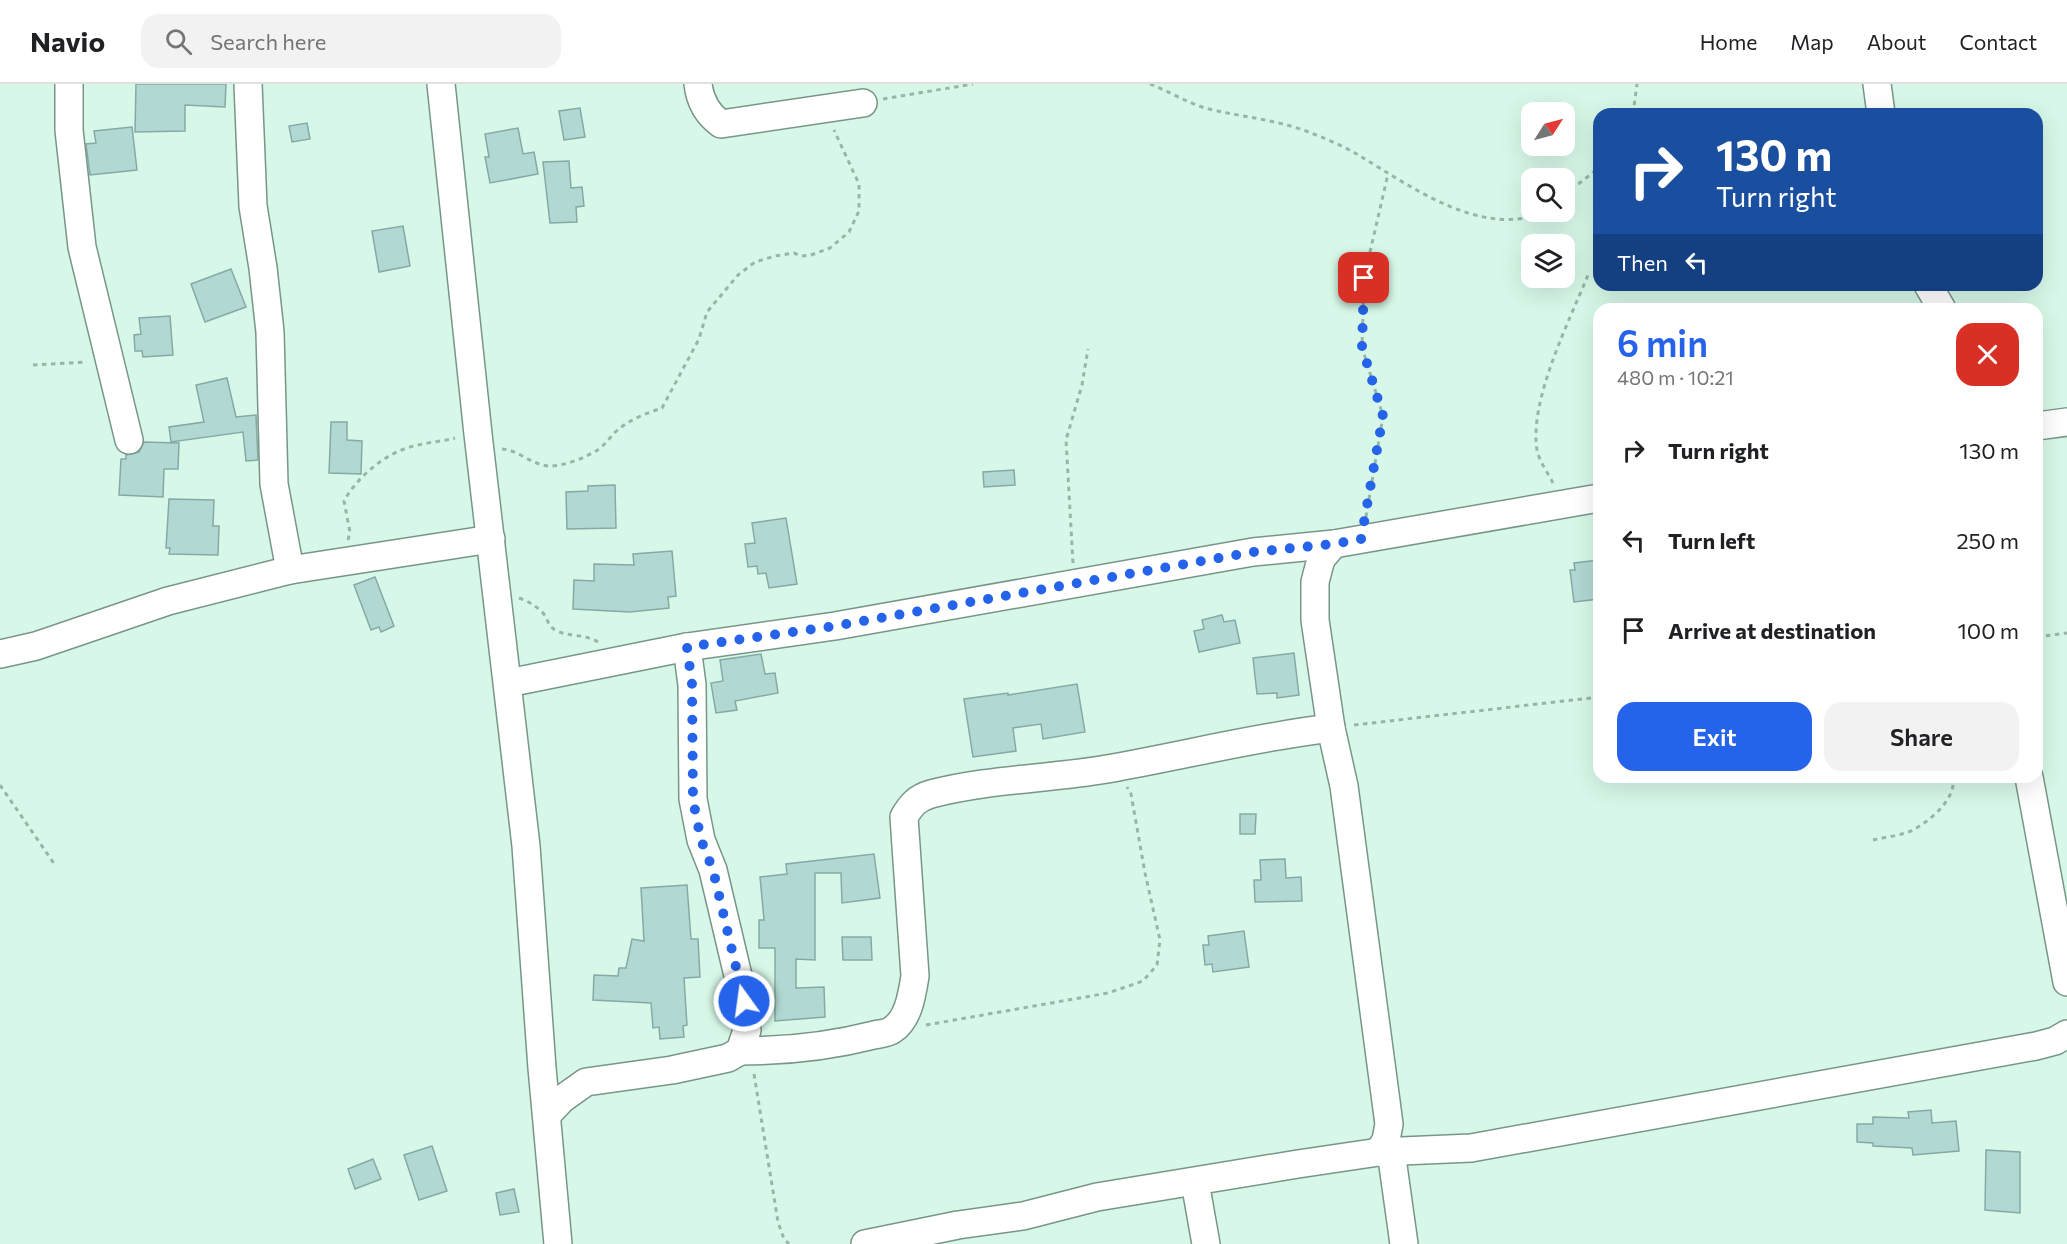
<!DOCTYPE html>
<html lang="en">
<head>
<meta charset="utf-8">
<style>
	:root { --surface:#fff; --page:#f2f2f2; --text:#202124; --muted:#757577; --line:#e0e0e0; --accent:#2563eb }
	body { margin:0; font-family:Commissioner,sans-serif; background:var(--page); color:var(--text); height:100vh; display:flex; flex-direction:column; font-size:22px; white-space:nowrap }
	* { box-sizing:border-box; margin:0 }
	p { font-size:20px; color:var(--muted) }
	.icon { flex:none; width:33px; height:33px; fill:none; stroke:currentColor; stroke-width:2; stroke-linecap:round; stroke-linejoin:round }
	.map { position:relative; flex:1; overflow:hidden }
	.drawer { position:absolute; left:1593px; top:219px; width:450px; height:480px; display:flex; flex-direction:column; background:var(--surface); border-radius:18px; box-shadow:0 6px 24px #0002 }
	.drawer>* { flex:none }
	.hud { position:absolute; left:1593px; top:24px; width:450px; height:183px; border-radius:18px; box-shadow:0 6px 24px #0002; background:#1a4fa0; color:#fff; overflow:hidden }
	.needle { width:39px; rotate:54deg }
	.tools { position:absolute; left:1521px; top:18px; display:grid; gap:12px }
	.tools a { display:grid; place-items:center; width:54px; height:54px; border-radius:12px; background:var(--surface); box-shadow:0 6px 24px #0002; font-size:30px }
	.pin { position:absolute; display:grid; place-items:center; width:51px; height:51px; color:#fff; margin:-26px; border-radius:12px; box-shadow:0 3px 9px #0006 }
	.me { position:absolute; width:66px; margin:-33px; rotate:346deg; stroke-linejoin:round; filter:drop-shadow(0 0 4px #0008) }
	.turn { display:flex; align-items:center; gap:21px; height:126px; padding:0 24px; font-size:27px }
	.turn .icon { width:78px; height:78px; stroke-width:2.5 }
	.turn b { display:block; font-size:42px; line-height:51px }
	.then { display:flex; align-items:center; height:57px; padding:0 24px; background:#0003; gap:12px; font-size:22px }
	.round { display:grid; place-items:center; flex:none; width:63px; height:63px; border-radius:18px; background:var(--page) }
	.summary { display:flex; align-items:center; justify-content:space-between; height:102px; padding:0 24px }
	h1 { font-size:36px; font-weight:600; line-height:45px; color:var(--accent) }
	.cta { display:flex; gap:12px; margin-top:auto; padding:12px 24px }
	.cta a { flex:1; height:69px; border-radius:18px; background:var(--accent); color:#fff; font-size:24px; font-weight:600; line-height:69px; text-align:center }
	.cta a+a { background:var(--page); color:var(--text) }
	ul { padding:0; list-style:none }
	li { display:flex; align-items:center; gap:18px; height:90px; padding:0 24px }
	li div { flex:1 }
	li b { display:block; font-size:22px }
	li em { font-style:normal }
	header { display:flex; align-items:center; gap:36px; box-sizing:border-box; height:84px; padding:0 30px; background:var(--surface); border-bottom:2px solid var(--line) }
	header strong { font-size:28px }
	nav { display:flex; gap:33px; margin-inline-start:auto; font-size:21px }
	.search { width:420px; height:54px; background:var(--page); display:flex; align-items:center; gap:15px; box-sizing:border-box; padding:0 21px; border-radius:18px; color:var(--muted); font-size:22px }
	.map>svg:first-child { display:block }
	.building { fill:#b2d8d3; stroke:#85aaa5; stroke-width:1.5 }
	.lines { fill:none; stroke-linecap:round; stroke-linejoin:round }
	.minor-casing { stroke:#789688; stroke-width:30 }
	.path { stroke:#9ab5a8; stroke-width:3; stroke-dasharray:4.5 4.5; stroke-linecap:butt }
	.minor { stroke:#fff; stroke-width:27 }
	.route { stroke:#2563eb; stroke-width:10; stroke-dasharray:0 18 }
</style>
</head>
<body>
<header>
<strong>Navio</strong>
<div class="search"><svg class="icon" aria-label="search" viewBox="0 0 24 24"><circle cx="10" cy="10" r="6"/><path d="M15 15l6 6"/></svg>Search here</div>
<nav><a>Home</a><a>Map</a><a>About</a><a>Contact</a></nav>
</header>
<div class="map">
<svg width="2067" height="1160" viewBox="0 0 2067 1160">
	<rect width="100%" height="100%" fill="#d7f8e8"/>
	<g class="building">
		<path d="M136,0H226L225,23L185,21V47L135,48Z"/>
		<path d="M580,24L585,53L564,56L559,27Z"/>
		<path d="M307,39L310,55L292,58L289,42Z"/>
		<path d="M132,43L137,86L90,91L86,60L96,59L94,47Z"/>
		<path d="M518,44L523,70L534,68L538,90L490,99L485,73H489L485,50Z"/>
		<path d="M569,77L571,104L582,103L584,122L576,123L577,138L550,139L543,78Z"/>
		<path d="M403,142L410,182L379,188L372,147Z"/>
		<path d="M231,185L246,223L205,238L191,200Z"/>
		<path d="M170,232L173,271L143,273L142,267H135L134,251L141,250L139,234Z"/>
		<path d="M227,294L236,333L256,331L258,376L246,377L243,348L171,358L169,343L204,338L196,301Z"/>
		<path d="M331,338H347V356L362,357L361,390L329,389Z"/>
		<path d="M144,358L179,359L178,385H164L163,413L119,411L121,375H126V371L139,368Z"/>
		<path d="M1014,386L1015,401L984,403L983,388Z"/>
		<path d="M615,401L616,444L567,445L566,408L588,407V402Z"/>
		<path d="M169,415L214,416L213,442H219L218,471L169,470L170,464H166Z"/>
		<path d="M786,434L797,500L769,504L766,489L758,490L757,482L748,483L745,460L755,459L752,439Z"/>
		<path d="M672,467L676,512L668,513L669,524L630,528L573,525L574,496L594,497V480L634,481L633,470Z"/>
		<path d="M1599,476V515L1574,518L1570,486H1575L1574,479Z"/>
		<path d="M375,493L394,542L381,548L379,543L371,546L354,501Z"/>
		<path d="M1222,531L1224,538L1235,536L1240,559L1199,568L1194,547L1204,545L1202,536Z"/>
		<path d="M1294,569L1299,611L1277,614V609L1257,610L1253,574Z"/>
		<path d="M761,570L765,590L775,589L778,609L735,617L737,626L716,629L711,599L723,597L720,576Z"/>
		<path d="M1077,600L1085,648L1043,655L1041,640L1013,644L1016,667L973,673L964,615L1008,609V611Z"/>
		<path d="M1240,730H1256L1255,750H1240Z"/>
		<path d="M874,770L880,814L842,819L841,789H815V876L796,875V904L824,903L825,933L775,937V864H759V836H764L760,793L787,790L786,780Z"/>
		<path d="M1285,775L1286,794L1301,793L1302,817L1255,818L1254,796H1261L1260,776Z"/>
		<path d="M687,801L691,855H698L700,893L684,894L687,941L683,942L684,953L660,955L659,943L653,944L651,919L593,916L594,891L618,892L619,884H626L632,855L644,857L641,804Z"/>
		<path d="M1244,847L1249,883L1213,888L1212,880L1205,881L1203,861H1209L1208,852Z"/>
		<path d="M842,853H871L872,876H843Z"/>
		<path d="M1931,1026L1932,1039L1956,1037L1959,1067L1913,1071L1912,1064L1873,1062V1059L1857,1058V1040H1873V1033L1909,1034L1908,1028Z"/>
		<path d="M432,1062L447,1107L419,1116L404,1071Z"/>
		<path d="M1986,1066L2020,1068V1129L1985,1126Z"/>
		<path d="M373,1075L381,1095L355,1105L348,1085Z"/>
		<path d="M514,1105L519,1128L500,1131L496,1109Z"/>
	</g>
	<g class="lines">
		<g class="minor-casing">
			<g id="minor">
				<path d="M69,0V46L82,163L129,356"/>
				<path d="M248,0L253,122L263,184L270,248L274,400L290,486"/>
				<path d="M441,0L478,350L526,762L542,984L558,1160"/>
				<path d="M698,0C700,17 707,30 721,40L863,19"/>
				<path d="M1877,0L1881,30"/>
				<path d="M1928,201L1942,225"/>
				<path d="M2037,342L2067,338"/>
				<path d="M0,570L36,562L168,517L290,486L491,455"/>
				<path d="M508,599L687,563L835,542L1253,468L1334,460"/>
				<path d="M2029,693L2067,898"/>
				<path d="M740,967C784,967 831,962 874,951C879,950 888,949 892,946C909,935 912,910 915,892L904,733C911,721 917,714 931,710C988,695 1049,695 1107,685C1182,672 1255,653 1331,644"/>
				<path d="M547,1031L562,1015L586,998L672,986L728,974L740,967L747,946L744,917L713,786L701,756L693,715L692,601L687,563"/>
				<path d="M1391,1067L1404,1160"/>
				<path d="M1379,1068L1386,1056L1389,1040L1344,702L1331,644L1315,536V498L1321,475L1334,460L1599,414"/>
				<path d="M1195,1098L1206,1160"/>
				<path d="M865,1160L958,1141L1023,1132L1097,1113L1298,1080L1379,1068L1471,1064L2036,962L2055,957L2067,950"/>
			</g>
		</g>
		<g class="path">
			<path d="M1150,0C1171,8 1190,21 1213,26C1244,33 1276,36 1306,47C1324,54 1344,62 1360,72C1412,103 1482,155 1545,128"/>
			<path d="M883,15L973,0"/>
			<path d="M1633,30L1637,0"/>
			<path d="M1564,111L1599,84"/>
			<path d="M33,281L87,278"/>
			<path d="M502,365C519,366 533,382 550,382C565,382 587,373 599,365C607,359 612,350 619,345C631,335 647,329 662,324L699,255L707,228L738,191L755,178L775,172L794,169L801,172L811,171L830,164L849,148L859,127V100L834,46"/>
			<path d="M1553,399C1548,389 1539,377 1537,366C1529,316 1569,238 1588,191"/>
			<path d="M1366,433L1383,332L1362,263L1364,194L1388,90"/>
			<path d="M348,456L350,448L344,417C356,395 380,374 404,365C420,359 439,358 455,354"/>
			<path d="M1073,479L1066,356L1082,301L1088,265"/>
			<path d="M519,514C528,517 536,522 543,529C548,535 548,543 557,547C570,553 585,550 598,558"/>
			<path d="M2037,553L2067,549"/>
			<path d="M1354,641L1599,613"/>
			<path d="M0,701L55,781"/>
			<path d="M1873,756C1885,753 1899,752 1911,747C1929,738 1957,715 1953,693"/>
			<path d="M926,941L1108,909L1143,897L1157,881L1160,856L1145,789L1131,710L1127,703"/>
			<path d="M754,990L778,1138L784,1155L789,1160"/>
		</g>
		<use href="#minor" class="minor"/>
	</g>
	<g class="lines">
		<path class="route" d="M744,917L713,786L701,756L693,716L692,600L687,563L835,542L1253,468L1334,460L1361,455L1383,332L1362,263L1364,194"/>
	</g>
</svg>
<div class="tools">
<a><svg class="needle" viewBox="-14 -14 28 28"><path d="M0-13l5 13h-10z" fill="#e53935"/><path d="M0 13l5-13h-10z" fill="#757577"/></svg></a>
<a><svg class="icon" aria-label="search" viewBox="0 0 24 24"><circle cx="10" cy="10" r="6"/><path d="M15 15l6 6"/></svg></a>
<a><svg class="icon" aria-label="layers" viewBox="0 0 24 24"><path d="M12 4l9 5-9 5-9-5zM3 14l9 5 9-5"/></svg></a>
</div>
<div class="pin" style="left:1364px;top:194px;background:#d93025"><svg class="icon" aria-label="arrive" viewBox="0 0 24 24"><path d="M6 21V4h12l-3 4 3 4H6"/></svg></div>
<svg class="me" style="left:744px;top:917px" viewBox="-20 -20 40 40"><circle r="17" fill="#2563eb" stroke="#fff" stroke-width="3"/><path d="M0-11L8 9 0 5-8 9z" fill="#fff"/></svg>
<div class="hud">
<div class="turn"><svg class="icon" aria-label="right" viewBox="0 0 24 24"><path d="M7 20v-9h11M14 6l5 5-5 5"/></svg><div><b>130 m</b>Turn right</div></div>
<div class="then">Then<svg class="icon" aria-label="left" viewBox="0 0 24 24"><path d="M17 20v-9H6M10 6l-5 5 5 5"/></svg></div>
</div>
<section class="drawer">
<div class="summary"><div><h1>6 min</h1><p>480 m · 10:21</p></div><a class="round" style="background:#d93025;color:#fff"><svg class="icon" aria-label="close" viewBox="0 0 24 24"><path d="M6 6l12 12M18 6L6 18"/></svg></a></div>
<ul>
<li><svg class="icon" aria-label="right" viewBox="0 0 24 24"><path d="M7 20v-9h11M14 6l5 5-5 5"/></svg><div><b>Turn right</b></div><em>130 m</em></li>
<li><svg class="icon" aria-label="left" viewBox="0 0 24 24"><path d="M17 20v-9H6M10 6l-5 5 5 5"/></svg><div><b>Turn left</b></div><em>250 m</em></li>
<li><svg class="icon" aria-label="arrive" viewBox="0 0 24 24"><path d="M6 21V4h12l-3 4 3 4H6"/></svg><div><b>Arrive at destination</b></div><em>100 m</em></li>
</ul>
<div class="cta"><a>Exit</a><a>Share</a></div>
</section>
</div>
</body>
</html>
